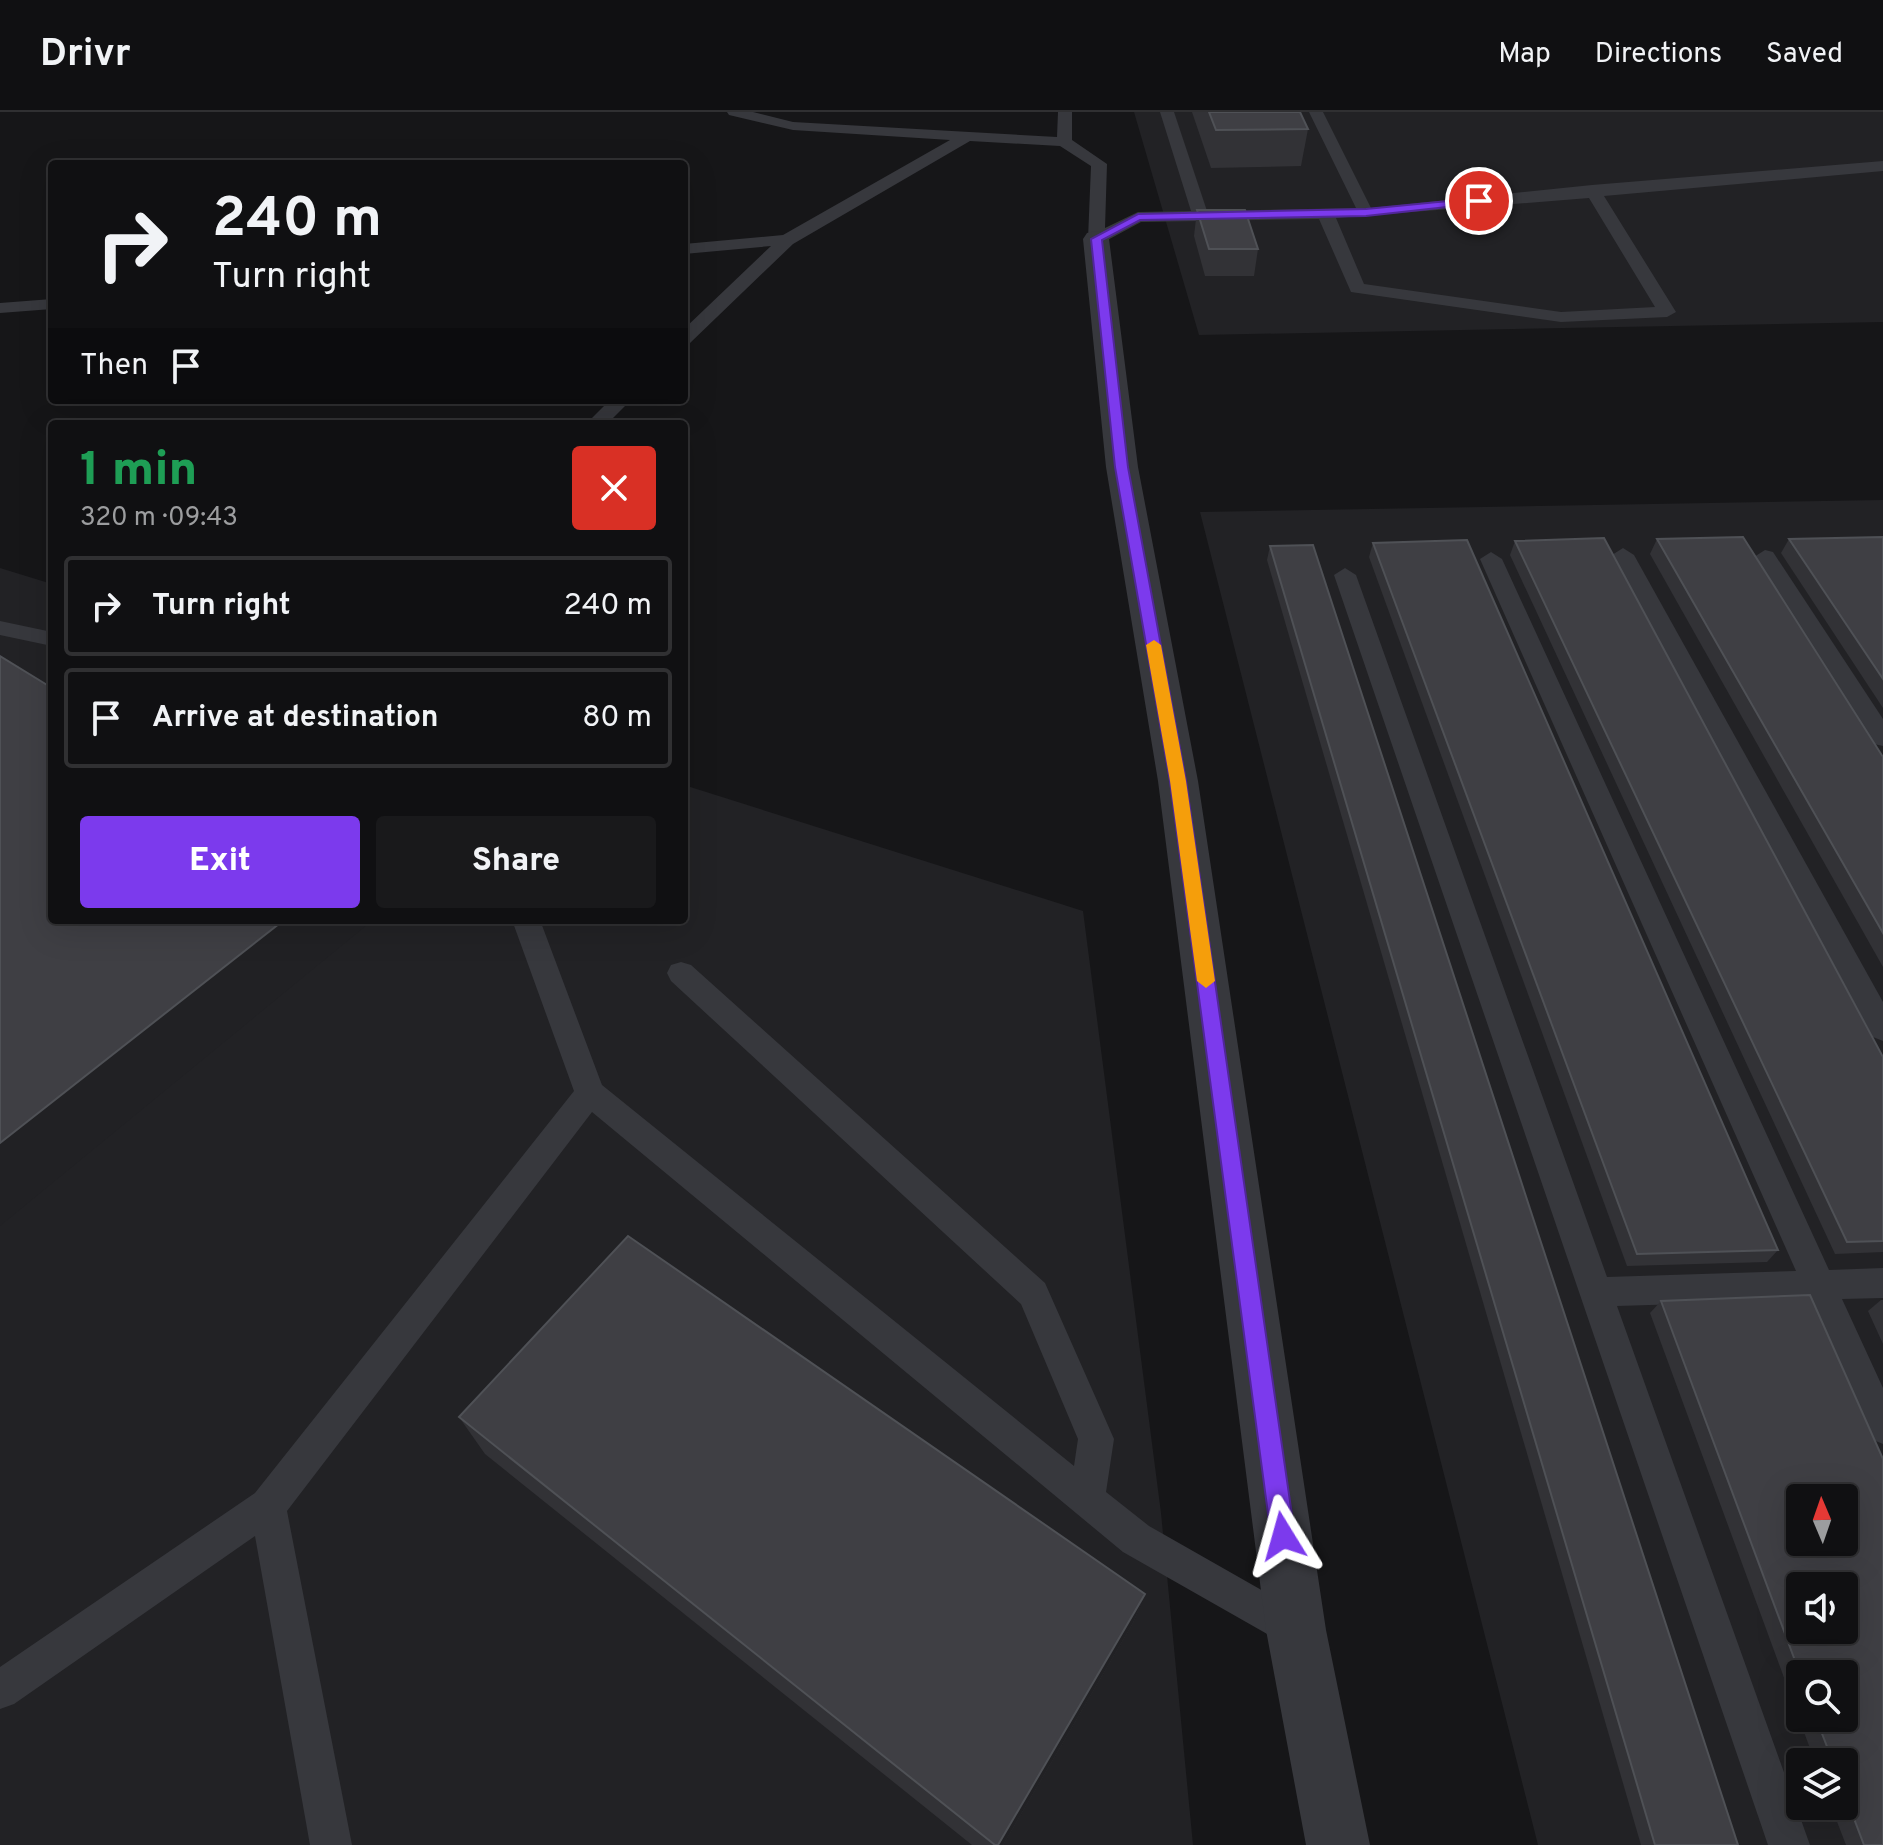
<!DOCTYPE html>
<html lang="en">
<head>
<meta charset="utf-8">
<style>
	:root { --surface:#101012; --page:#19191b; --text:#f1f3f6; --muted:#9c9d9f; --line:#303032; --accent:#7c3aed }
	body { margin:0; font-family:Overpass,sans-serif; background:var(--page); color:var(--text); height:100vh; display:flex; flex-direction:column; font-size:30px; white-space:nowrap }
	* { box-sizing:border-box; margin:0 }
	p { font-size:26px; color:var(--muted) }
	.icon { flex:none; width:44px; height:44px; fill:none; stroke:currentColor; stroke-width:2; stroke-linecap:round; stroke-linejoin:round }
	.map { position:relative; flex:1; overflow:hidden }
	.sheet { position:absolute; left:48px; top:308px; width:640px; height:504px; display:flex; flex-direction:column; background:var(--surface); border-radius:8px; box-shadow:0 8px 32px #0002,0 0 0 2px var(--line) }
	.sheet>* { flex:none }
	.top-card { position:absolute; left:48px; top:48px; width:640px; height:244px; border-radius:8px; box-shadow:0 8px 32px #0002,0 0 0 2px var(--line); background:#101012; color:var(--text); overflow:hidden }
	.needle { width:52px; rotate:358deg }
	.controls { position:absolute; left:1786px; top:1372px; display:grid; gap:16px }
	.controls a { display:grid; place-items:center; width:72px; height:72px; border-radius:8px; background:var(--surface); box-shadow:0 8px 32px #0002,0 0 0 2px var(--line); font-size:40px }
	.pin { position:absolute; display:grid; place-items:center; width:68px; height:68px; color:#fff; margin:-34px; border:4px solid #fff; border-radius:50%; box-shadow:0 2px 8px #0007 }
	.me { position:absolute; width:88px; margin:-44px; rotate:352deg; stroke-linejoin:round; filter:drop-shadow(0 0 6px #0008) }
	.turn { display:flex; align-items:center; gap:28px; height:168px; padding:0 32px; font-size:36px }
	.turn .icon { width:104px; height:104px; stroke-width:2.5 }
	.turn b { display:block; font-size:56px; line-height:68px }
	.then { display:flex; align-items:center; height:76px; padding:0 32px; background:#0003; gap:16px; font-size:30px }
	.round { display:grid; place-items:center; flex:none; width:84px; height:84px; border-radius:8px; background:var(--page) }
	.overview { display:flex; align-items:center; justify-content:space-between; height:136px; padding:0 32px }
	h1 { font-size:48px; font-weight:800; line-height:60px; color:#1e9e55 }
	.action { display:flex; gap:16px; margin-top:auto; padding:16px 32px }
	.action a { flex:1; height:92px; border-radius:8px; background:var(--accent); color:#fff; font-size:32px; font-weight:800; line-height:92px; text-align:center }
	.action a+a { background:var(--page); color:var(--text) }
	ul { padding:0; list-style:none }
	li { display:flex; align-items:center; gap:24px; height:100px; margin:0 16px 12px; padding:0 16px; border:4px solid var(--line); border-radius:8px }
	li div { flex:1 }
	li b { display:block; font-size:30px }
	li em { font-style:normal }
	header { display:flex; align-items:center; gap:48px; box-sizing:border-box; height:112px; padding:0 40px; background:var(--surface); border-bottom:2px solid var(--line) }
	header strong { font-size:38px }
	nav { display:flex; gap:44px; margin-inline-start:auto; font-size:28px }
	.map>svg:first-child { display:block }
	.built { fill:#222225; fill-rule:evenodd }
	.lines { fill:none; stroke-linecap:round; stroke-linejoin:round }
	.lane { fill:#37383d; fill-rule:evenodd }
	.street { fill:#37383d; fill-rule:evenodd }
	.wall { fill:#323236; fill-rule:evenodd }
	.shaded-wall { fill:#212124 }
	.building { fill:#3f3f44; stroke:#4f5156; stroke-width:2; fill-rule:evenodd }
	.route { fill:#7c3aed; stroke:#51269a; stroke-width:2 }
	.slow { fill:#f59e0b }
</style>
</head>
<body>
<header>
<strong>Drivr</strong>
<nav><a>Map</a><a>Directions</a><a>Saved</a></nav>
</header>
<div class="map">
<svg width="1883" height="1733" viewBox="0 0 1883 1733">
	<rect width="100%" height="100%" fill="#161618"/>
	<g class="built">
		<path d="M1134,0H1883V210L1199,223Z"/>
		<path d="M1883,388V1733H1538L1200,400ZM1800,1386H1844V1430H1800ZM1800,1474H1844V1518H1800ZM1800,1562H1844V1606H1800ZM1800,1650H1844V1694H1800Z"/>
		<path d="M0,456L52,472V808H684V673L1083,799L1161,1401L1193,1733H0Z"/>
	</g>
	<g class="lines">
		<g class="lane">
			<path d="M727,0H753L793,10L1057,25L1058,0H1072V28L1107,52L1105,116L1138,100L1191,99L1160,0H1174L1207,99L1356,96L1309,0H1323L1371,96L1592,73L1883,49V59L1604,84L1676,200L1667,205L1561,210L1351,180L1319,107L1141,110L1102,131H1090L1088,127L1091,54L1060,34L970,29L793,132L690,231L684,232V217L771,134L684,142V132L783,123L950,28L793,18L729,3ZM1589,86L1655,195L1561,200L1364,172L1336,106Z"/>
			<path d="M52,187V197L0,201V191Z"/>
			<path d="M610,288H631L607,312H586Z"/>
			<path d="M1623,436L1634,443L1883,890V929L1873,925L1612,443Z"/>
			<path d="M1765,438L1773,440L1883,607V634L1874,632L1754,445Z"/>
			<path d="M1491,440L1502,447L1829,1158L1883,1156V1186L1842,1187L1883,1276V1332L1871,1327L1809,1188L1617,1194L1810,1733H1768L1334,463L1345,456L1356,463L1607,1165L1796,1159L1480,447Z"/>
			<path d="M0,509L52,520V534L0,523Z"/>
			<path d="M512,808H540L602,973L1074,1354L1078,1327L1021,1192L671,869L667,861L671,853L681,850L691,853L1045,1171L1114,1327L1106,1380L1149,1414L1309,1505L1315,1518L1309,1531L1296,1537L1283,1531L1123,1440L592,1000L287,1399L352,1733H310L255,1424L14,1592L0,1597V1555L255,1381L574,979Z"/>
		</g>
		<path class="street" d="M1096,119L1105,121L1109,127L1138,355L1198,669L1326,1518L1370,1733H1306L1266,1518L1158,669L1106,355L1083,127L1087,121Z"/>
	</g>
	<g class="wall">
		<path d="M1192,0H1300L1308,17L1301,54L1211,56Z"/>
		<path d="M1197,98L1258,137L1254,164H1205L1194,124Z"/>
		<path d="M1883,425V596L1781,441L1789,427Z"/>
		<path d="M1657,427L1883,645V855L1650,442Z"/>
		<path d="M1515,429L1883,945V1140L1835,1142L1510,443Z"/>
		<path d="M1373,431L1778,1138L1767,1150L1627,1154L1369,445Z"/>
		<path d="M1270,434L1738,1733H1641L1267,448Z"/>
		<path d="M1810,1183L1883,1347V1733H1846L1831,1694H1844V1650H1815L1650,1201L1661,1189ZM1800,1386H1844V1430H1800ZM1800,1474H1844V1518H1800ZM1800,1562H1844V1606H1800Z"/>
		<path d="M1881,1188H1883V1232L1868,1199Z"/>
		<path d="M459,1305L1145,1482L1133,1511L1003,1733H972L485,1342Z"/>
	</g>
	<g class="shaded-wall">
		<path d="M284,808H373L0,1114V1031Z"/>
		<path d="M1145,1482L1133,1511L1003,1733H998Z"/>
	</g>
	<g class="building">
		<path d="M1209,0H1300L1308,17L1216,18Z"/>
		<path d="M1197,98H1245L1258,137H1209Z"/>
		<path d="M1743,425L1883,645V821L1657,427Z"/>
		<path d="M1883,425V567L1789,427Z"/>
		<path d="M1604,426L1883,945V1129L1847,1130L1515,429Z"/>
		<path d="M1467,428L1778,1138L1637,1142L1373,431Z"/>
		<path d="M1313,433L1738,1733H1655L1270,434Z"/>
		<path d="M0,544L52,576V808H284L0,1031Z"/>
		<path d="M628,1124L1145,1482L998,1733H995L459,1305Z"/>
		<path d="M1810,1183L1883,1347V1733H1864L1844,1680V1650H1833L1816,1606H1844V1562H1800L1661,1189ZM1800,1386H1844V1430H1800ZM1800,1474H1844V1518H1800Z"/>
	</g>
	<path class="route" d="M1479,86L1484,89L1483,91L1366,104L1140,108L1102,128L1128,355L1186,669L1295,1424L1291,1432L1283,1435L1275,1432L1271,1424L1170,669L1115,355L1091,127L1138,102L1366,97Z"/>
	<path class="slow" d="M1154,528L1161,533L1186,669L1215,869L1206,876L1197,869L1170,669L1146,533Z"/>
</svg>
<div class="controls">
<a><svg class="needle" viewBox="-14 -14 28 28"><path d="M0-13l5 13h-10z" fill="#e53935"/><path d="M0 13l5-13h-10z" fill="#9c9d9f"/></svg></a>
<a><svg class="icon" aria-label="sound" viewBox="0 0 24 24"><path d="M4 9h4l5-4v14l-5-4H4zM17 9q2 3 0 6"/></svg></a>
<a><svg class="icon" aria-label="search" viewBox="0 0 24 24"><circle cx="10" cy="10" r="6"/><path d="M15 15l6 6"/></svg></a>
<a><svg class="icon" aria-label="layers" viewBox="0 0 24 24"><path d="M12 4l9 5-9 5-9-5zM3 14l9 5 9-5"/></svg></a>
</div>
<div class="pin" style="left:1479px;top:89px;background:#d93025"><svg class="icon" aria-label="arrive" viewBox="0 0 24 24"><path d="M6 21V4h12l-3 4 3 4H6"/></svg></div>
<svg class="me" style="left:1283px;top:1424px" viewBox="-20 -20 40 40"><path d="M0-17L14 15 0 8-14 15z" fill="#7c3aed" stroke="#fff" stroke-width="4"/></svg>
<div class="top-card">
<div class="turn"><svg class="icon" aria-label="right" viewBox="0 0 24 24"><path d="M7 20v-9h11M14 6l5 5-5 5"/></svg><div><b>240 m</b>Turn right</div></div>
<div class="then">Then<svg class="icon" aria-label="arrive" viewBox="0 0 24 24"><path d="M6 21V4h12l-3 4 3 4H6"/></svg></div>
</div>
<section class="sheet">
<div class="overview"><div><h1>1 min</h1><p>320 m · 09:43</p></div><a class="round" style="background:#d93025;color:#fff"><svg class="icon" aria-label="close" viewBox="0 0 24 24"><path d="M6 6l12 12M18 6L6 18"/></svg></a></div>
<ul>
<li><svg class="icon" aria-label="right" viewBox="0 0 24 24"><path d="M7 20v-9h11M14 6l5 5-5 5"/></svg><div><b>Turn right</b></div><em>240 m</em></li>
<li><svg class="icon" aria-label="arrive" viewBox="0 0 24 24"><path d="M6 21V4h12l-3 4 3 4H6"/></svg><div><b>Arrive at destination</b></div><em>80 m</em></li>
</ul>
<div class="action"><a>Exit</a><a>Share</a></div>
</section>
</div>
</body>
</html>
